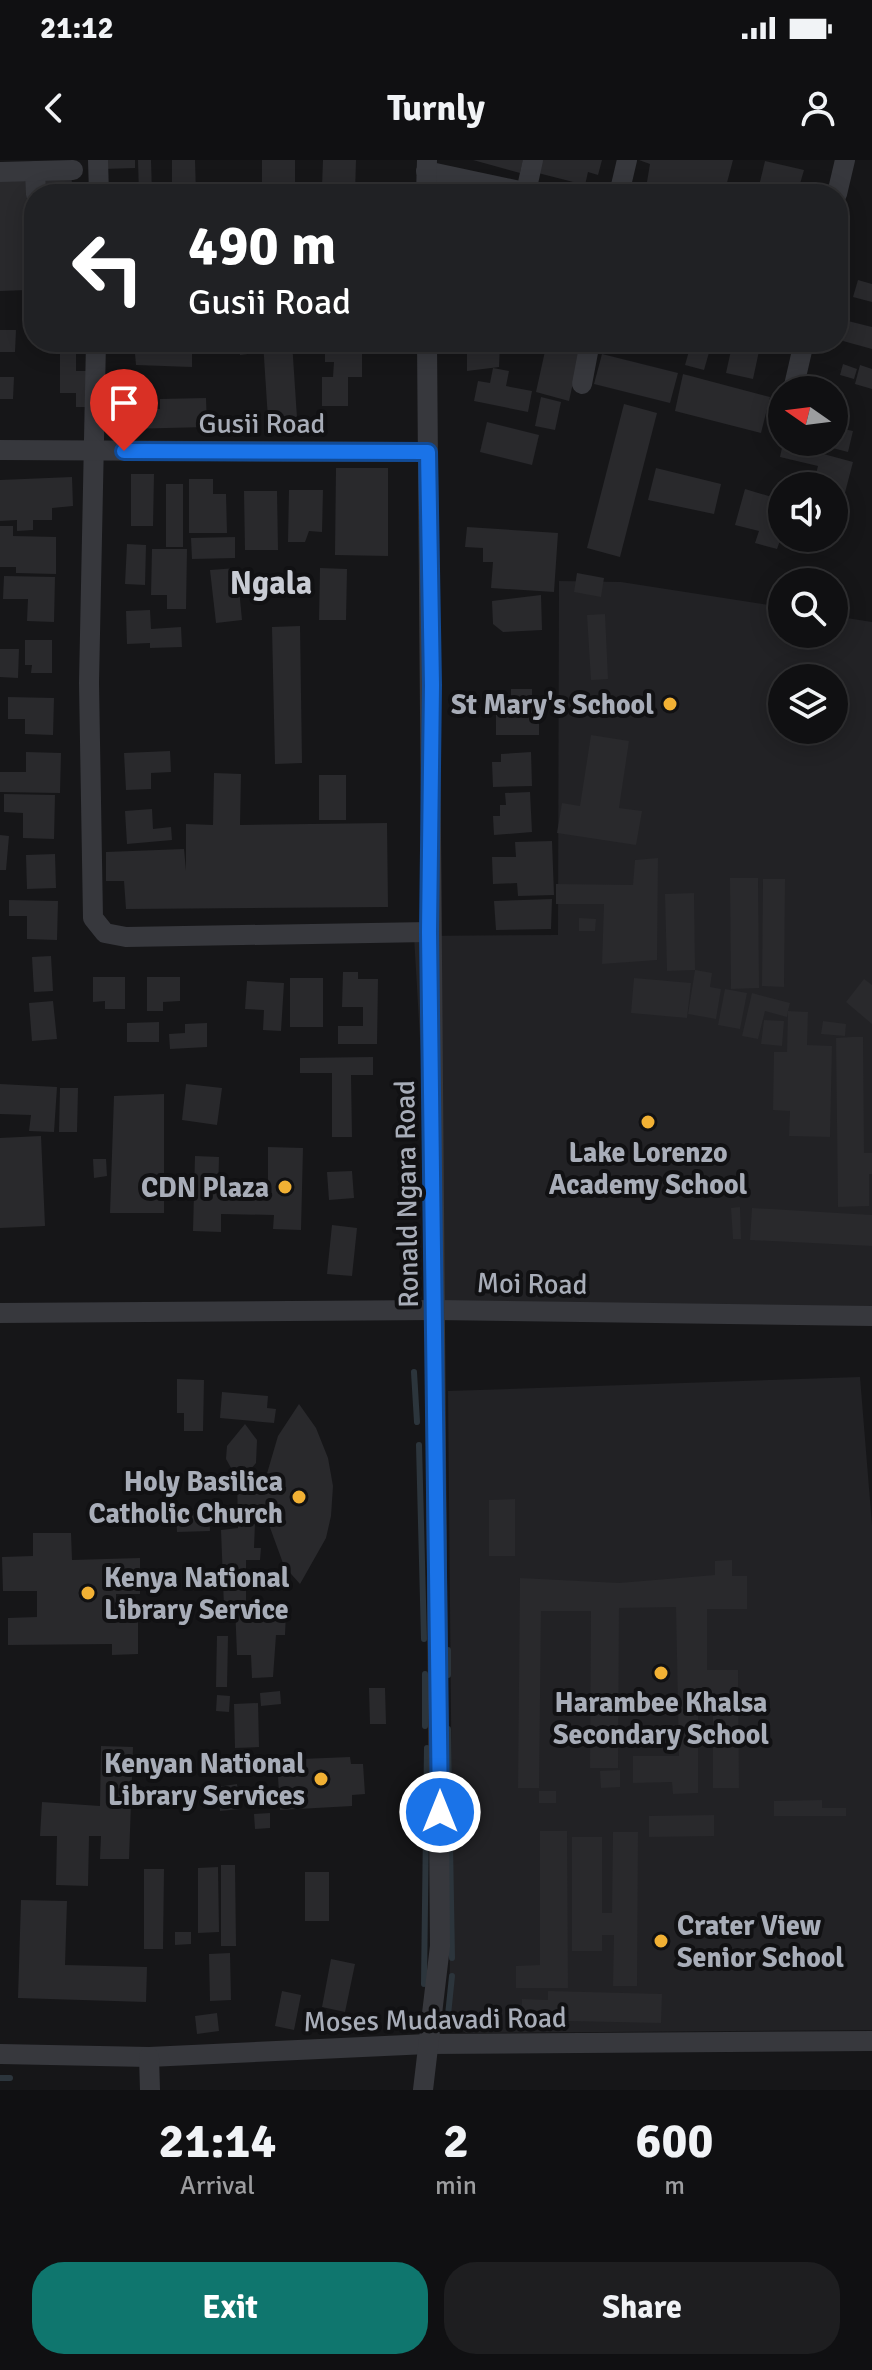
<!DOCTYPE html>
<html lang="en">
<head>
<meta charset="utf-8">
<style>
	:root { --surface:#101012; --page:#1e1e20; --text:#f1f3f6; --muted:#9c9d9f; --line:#303032; --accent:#0f766e }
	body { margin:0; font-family:Signika,sans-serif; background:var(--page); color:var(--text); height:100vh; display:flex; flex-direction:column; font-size:30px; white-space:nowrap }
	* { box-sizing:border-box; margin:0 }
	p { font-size:26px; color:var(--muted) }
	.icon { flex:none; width:44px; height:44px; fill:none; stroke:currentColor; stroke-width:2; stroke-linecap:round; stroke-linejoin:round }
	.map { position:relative; height:1930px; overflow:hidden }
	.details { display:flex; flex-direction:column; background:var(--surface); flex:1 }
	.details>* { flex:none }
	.banner { position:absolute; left:24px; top:24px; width:824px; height:168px; border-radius:32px; box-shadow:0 4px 20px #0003,0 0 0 2px var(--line); background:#202124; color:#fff; overflow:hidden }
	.needle { width:52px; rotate:284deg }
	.controls { position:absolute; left:768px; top:216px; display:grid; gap:16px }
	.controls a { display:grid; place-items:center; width:80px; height:80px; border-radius:50%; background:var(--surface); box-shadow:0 4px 20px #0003,0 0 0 2px var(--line); font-size:40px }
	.pin { position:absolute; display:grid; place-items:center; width:68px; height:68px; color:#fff; margin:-82px -34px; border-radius:50% 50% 50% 0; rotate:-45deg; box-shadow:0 0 8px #0007 }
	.pin .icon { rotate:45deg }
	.me { position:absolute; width:88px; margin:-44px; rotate:0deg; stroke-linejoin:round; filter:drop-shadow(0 0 6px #0008) }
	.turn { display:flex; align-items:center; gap:28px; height:168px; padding:0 32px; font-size:36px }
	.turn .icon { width:104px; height:104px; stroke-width:2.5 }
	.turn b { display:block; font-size:56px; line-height:68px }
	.eta { display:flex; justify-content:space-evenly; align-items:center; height:136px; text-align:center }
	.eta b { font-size:48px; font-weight:700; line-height:56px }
	.cta { display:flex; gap:16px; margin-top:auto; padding:16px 32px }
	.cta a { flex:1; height:92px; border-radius:32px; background:var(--accent); color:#fff; font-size:32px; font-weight:700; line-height:92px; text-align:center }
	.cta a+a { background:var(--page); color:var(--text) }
	.status { display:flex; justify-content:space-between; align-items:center; height:56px; padding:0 40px; background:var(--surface); direction:ltr }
	.status svg { height:22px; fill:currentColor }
	header { display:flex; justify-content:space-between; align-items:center; height:104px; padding:0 32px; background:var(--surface); font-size:36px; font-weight:700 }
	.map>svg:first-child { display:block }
	.built { fill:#222225; fill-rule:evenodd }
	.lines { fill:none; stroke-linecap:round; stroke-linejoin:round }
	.stream { stroke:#2c353c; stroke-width:6 }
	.building { fill:#29292c }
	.minor { stroke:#37383d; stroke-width:20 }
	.route-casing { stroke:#114b97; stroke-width:20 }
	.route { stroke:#1a73e8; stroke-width:14 }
	.poi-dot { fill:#f2b134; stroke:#111113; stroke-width:3 }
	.labels { text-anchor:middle; stroke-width:8; stroke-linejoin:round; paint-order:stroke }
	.street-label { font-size:28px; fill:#a8adb8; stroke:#111113 }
	.poi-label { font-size:28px; font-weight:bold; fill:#a8adb8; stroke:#111113; text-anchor:end }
	.quarter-label { font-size:32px; font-weight:bold; fill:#c9ccd4; stroke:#111113 }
</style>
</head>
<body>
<div class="status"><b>21:12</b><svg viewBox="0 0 49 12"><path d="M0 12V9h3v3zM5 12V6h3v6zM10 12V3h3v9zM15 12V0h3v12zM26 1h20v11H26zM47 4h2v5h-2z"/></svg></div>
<header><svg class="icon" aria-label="back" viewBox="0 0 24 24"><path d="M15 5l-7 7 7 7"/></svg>Turnly<svg class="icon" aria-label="person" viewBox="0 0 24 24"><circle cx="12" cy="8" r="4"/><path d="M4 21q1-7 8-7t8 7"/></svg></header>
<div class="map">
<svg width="872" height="1930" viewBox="0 0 872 1930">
	<rect width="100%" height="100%" fill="#161618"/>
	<g class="built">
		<path d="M559,421L621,422L782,447V474H834V456L872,462V1148L436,1153L414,776L558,775ZM782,518H834V570H782Z"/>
		<path d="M860,1217L872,1365V1870L466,1873L455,1866L449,1853L452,1662L448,1231Z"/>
	</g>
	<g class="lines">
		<g class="stream">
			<path d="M414,1212L417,1262"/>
			<path d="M419,1285L424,1479"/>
			<path d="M448,1490V1515"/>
			<path d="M425,1514V1566"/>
			<path d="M448,1569L452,1798"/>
			<path d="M424,1824L427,1588"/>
			<path d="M448,1855L452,1816"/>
			<path d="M0,1918H10"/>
		</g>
	</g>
	<g class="building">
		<path d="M103,0H135V8L103,9Z"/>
		<path d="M138,0H151L152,34H139Z"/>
		<path d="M172,0H195L196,34H172Z"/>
		<rect x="262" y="0" width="33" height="30"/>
		<path d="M323,0H356L355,34H330L331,27H322Z"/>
		<path d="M473,0H523L520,13Z"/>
		<path d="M541,0H602L598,15L588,12L585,25L538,13Z"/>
		<path d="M639,0H733L724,34H645L650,4Z"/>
		<path d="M765,1L804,10L797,34H729L731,24L759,26Z"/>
		<path d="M71,12L72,24L84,23V34H41L40,13Z"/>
		<path d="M0,15L33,23L34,66H25V70H34V117H27V130L0,131Z"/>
		<path d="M858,120L872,124V142L853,137Z"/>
		<path d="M848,161L872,167V189L843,181Z"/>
		<path d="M0,170H16L15,192H0Z"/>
		<path d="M60,182H76V211H90L88,247H76V233H60Z"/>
		<path d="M134,182H192V207L136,205Z"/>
		<path d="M239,182H254L255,193L240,195Z"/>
		<path d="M263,182H292L297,258L268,259Z"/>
		<path d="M325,182H355V190H362V217H348V246H322V217H333L334,202H325Z"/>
		<path d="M467,182H500L499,207L467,211Z"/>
		<path d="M547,182H582L569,241L536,232Z"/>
		<path d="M691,184L710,189L704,210L685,205Z"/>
		<path d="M732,186L759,191L753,219L726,213Z"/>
		<path d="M602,194L678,213L670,243L594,224Z"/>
		<path d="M843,204L857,209L854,219L840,215Z"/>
		<path d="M860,205L872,209V229L855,224Z"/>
		<path d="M493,208L509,211L506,226L532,231L528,252L474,241L478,221L490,223Z"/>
		<path d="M683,214L770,237L761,273L675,251Z"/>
		<path d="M0,217H14L13,239H0Z"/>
		<path d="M541,237L561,242L555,270L535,266Z"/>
		<path d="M206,238L207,267L127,269V251L160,249V239Z"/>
		<path d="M624,244L657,253L620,397L587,388Z"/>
		<path d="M487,262L539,275L532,305L480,292Z"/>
		<path d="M834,267L853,271L848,292L813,283L834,282Z"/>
		<path d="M783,283L853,302L835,371L834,326H813L818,306L780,297Z"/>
		<path d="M336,308H388V396L335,395Z"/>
		<path d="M656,308L721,324L714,354L648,340Z"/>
		<path d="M131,314H154L153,366H131Z"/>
		<path d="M72,317L73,346L52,348V360H33V370L17,371V360L0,361V320Z"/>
		<path d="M189,319H213V334H226L227,373H189Z"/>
		<rect x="166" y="324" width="17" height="63"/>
		<path d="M745,329L782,340V375L777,389L755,383L759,371L735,365Z"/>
		<path d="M289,330H323L322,372L309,371L305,382H288Z"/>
		<path d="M244,331H277L278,390H245Z"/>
		<path d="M0,366H13V376L56,377V414L16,413V407H0Z"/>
		<path d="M467,367L558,373L554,432L491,428L493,402H483V388L465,387Z"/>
		<path d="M235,377V398L192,399L191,378Z"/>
		<path d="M127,384L146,385L145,425L125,424Z"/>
		<path d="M152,389H187L186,449H167V435H151Z"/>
		<path d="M237,408L242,460L216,463L210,410Z"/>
		<path d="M320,408L347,409L346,460H319Z"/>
		<path d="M577,413L604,418L601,437L574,432Z"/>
		<path d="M4,416L55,417L54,462L27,461L28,439H3Z"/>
		<path d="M541,435L542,470L503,472L493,464L492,441Z"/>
		<path d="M150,450L151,469L181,467L182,487L150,488V483L127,484L126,451Z"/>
		<path d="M605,454L608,519L591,520L587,455Z"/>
		<path d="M300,466L302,603L275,604L272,467Z"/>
		<path d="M25,480H52V513H31L32,505H25Z"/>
		<path d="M0,489H19L18,518L0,517Z"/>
		<path d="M511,529H532V560H539V575H496V545H511Z"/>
		<path d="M8,537L54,538L53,575L25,574V559H8Z"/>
		<path d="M591,575L629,581L619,648L642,651L636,685L557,673L562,643L580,646Z"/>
		<path d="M170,591L171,612L151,613V629L126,630L124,593Z"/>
		<path d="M26,592L61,593L60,633L0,632V612H26Z"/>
		<path d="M531,592L532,626L493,627L492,602H501V594Z"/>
		<path d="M214,613L241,614L240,665L387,663L388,747L126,749L124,721H106V692L184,689L186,711V664L213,665Z"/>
		<rect x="319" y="615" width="27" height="45"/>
		<path d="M530,632L532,672L494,675L493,656H500V645H506L505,633Z"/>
		<path d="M4,634L55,635L54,679L23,678V653L4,652Z"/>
		<path d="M152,649L153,669L171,667L172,680L127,684L125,651Z"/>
		<path d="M0,675L9,676L6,710H0Z"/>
		<path d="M552,681L554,735L518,736L517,723L493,724L492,697H516L515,682Z"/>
		<path d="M55,694L56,728L27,729L26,695Z"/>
		<path d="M658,698L657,800L602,804L604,744H556V724L633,725L635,700Z"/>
		<path d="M730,718H758L759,828L731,829Z"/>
		<path d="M763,719H785L784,827L762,826Z"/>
		<path d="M694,733L695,810L667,811L665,734Z"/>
		<path d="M552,739L551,769L496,770L494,741Z"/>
		<path d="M9,740L58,741L57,780L27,779V756H9Z"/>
		<path d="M579,758L596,759L595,771H579Z"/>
		<path d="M51,796L53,831L34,832L32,797Z"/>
		<path d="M695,810L712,813L710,827L721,829L716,859L688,854Z"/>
		<path d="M343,812H358V819H378L377,884H338V866H363V847H342Z"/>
		<path d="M93,817H125V849H105V841L93,842Z"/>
		<path d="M147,817H180V841L163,842V851H147Z"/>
		<rect x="290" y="818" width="33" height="49"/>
		<path d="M634,818L691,823L687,858L631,853Z"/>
		<path d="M864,819L872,825V864L846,842Z"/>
		<path d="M247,821L284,823L281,871L263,870L264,850L245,849Z"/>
		<path d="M725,829L747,833L740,869L718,865Z"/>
		<path d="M752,833L790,843L788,851L808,852L807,885L832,886L830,977L789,976L790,951L773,950L774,892H787L788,851L787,857L765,851L758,879L742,876Z"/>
		<path d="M53,841L57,879L32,881L29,843Z"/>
		<path d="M764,860L784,861L782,886L761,884Z"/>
		<path d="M823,861L846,864L845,876L821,874Z"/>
		<path d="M159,862V882H127V863Z"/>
		<path d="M207,863V887L170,889L169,874L185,873V864Z"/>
		<path d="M852,877H863L864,993H872V1014H869V1046L838,1047L836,878Z"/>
		<path d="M373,897V915H351L352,977H332V913H300V898Z"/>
		<path d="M0,924L57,927L54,972L29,971L31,955L0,954Z"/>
		<path d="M186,924L222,928L217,965L182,960Z"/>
		<path d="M60,928H78L77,972H59Z"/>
		<path d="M164,934V1053H110L114,936Z"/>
		<path d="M41,976L45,1066L0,1068V978Z"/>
		<path d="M268,987L303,988L301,1070L273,1069L274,1055L221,1054V1072L193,1071L195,996L219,997L218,1038H237L238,1019H259V1035H268Z"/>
		<path d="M93,999H106L107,1016L94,1018Z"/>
		<path d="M352,1011L354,1038L329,1040L327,1012Z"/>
		<path d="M740,1047L741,1079H733L731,1048Z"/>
		<path d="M752,1048L872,1055V1086L750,1080Z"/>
		<path d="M332,1065L357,1068L352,1116L327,1114Z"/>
		<path d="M177,1219L204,1220L203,1271H184V1253H177Z"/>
		<path d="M222,1232L268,1236L267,1248L276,1249L274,1263L220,1258Z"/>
		<path d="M299,1244L316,1268L328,1298L333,1326L331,1356L326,1378L300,1424L284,1406L268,1362L255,1363L254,1388H261L260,1400H246V1442L271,1441L272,1452H286L285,1475H276L273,1517L252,1518L251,1495H237L235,1445L224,1447L221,1370L238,1368L237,1316L266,1317L278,1276Z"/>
		<path d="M245,1264L257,1280L256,1303L250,1310L235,1315L226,1299L227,1286Z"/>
		<path d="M515,1339V1396H489V1340Z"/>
		<path d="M176,1351H209L210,1371L177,1372Z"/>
		<path d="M33,1373H71L72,1400L140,1398V1434H116V1456H138V1494L112,1495V1484L8,1485V1458L37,1457V1431H3L2,1397L33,1396Z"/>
		<path d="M732,1400V1416H747V1449H707V1510H738L739,1628H713V1548H698V1633L673,1634L672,1622L633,1623V1596H679L676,1447L619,1448L618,1608H590L591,1451H541L539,1628H518L520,1418L619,1423L715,1415V1401Z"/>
		<path d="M217,1476H228L227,1527H216Z"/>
		<path d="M369,1528H385L386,1564H370Z"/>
		<path d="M280,1531L281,1544L261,1546L260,1533Z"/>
		<path d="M217,1535L230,1536L229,1552L216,1551Z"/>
		<path d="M258,1543L259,1587L235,1588L234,1544Z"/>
		<path d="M101,1586L133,1587L129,1699H100L101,1676H89L88,1726L56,1725L57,1676H40L42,1642L100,1646Z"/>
		<path d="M350,1597L351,1604H363L365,1634L352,1635V1646L280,1650L277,1600Z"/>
		<path d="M620,1610V1627L601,1628L600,1611Z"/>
		<path d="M237,1624L240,1649L220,1651L217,1627Z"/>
		<rect x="539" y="1631" width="17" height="12"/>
		<path d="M822,1640V1648H846V1656H774V1641Z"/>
		<path d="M270,1653V1668L255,1669L254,1654Z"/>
		<path d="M714,1655V1676L649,1677V1656Z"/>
		<path d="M540,1671H567L568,1828H516V1806L540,1805Z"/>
		<path d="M613,1672H638L637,1826H613L614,1775H602V1791H572V1677H602V1753H612Z"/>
		<path d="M221,1705H235L236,1786H221Z"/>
		<path d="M218,1707L219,1772L198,1773V1708Z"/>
		<path d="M144,1709H164L163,1789H144Z"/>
		<rect x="305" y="1712" width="24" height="49"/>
		<path d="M21,1740L67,1741L65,1805L147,1807L146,1842L18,1838Z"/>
		<path d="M175,1772H191V1784L175,1785Z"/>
		<path d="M230,1793L231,1840L210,1841L209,1794Z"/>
		<path d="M331,1799L355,1804L345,1852L322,1847Z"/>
		<path d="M282,1831L301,1835L294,1870L275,1866Z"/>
		<path d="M548,1831L662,1834L661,1863L521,1860L522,1839L548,1840Z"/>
		<path d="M217,1853L219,1871L197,1874L195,1856Z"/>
	</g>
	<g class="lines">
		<g class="minor">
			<path d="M98,0L99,34"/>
			<path d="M35,11L36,34"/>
			<path d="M426,11L534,34"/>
			<path d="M0,12L73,10"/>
			<path d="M526,32L533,0"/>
			<path d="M426,34L427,0"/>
			<path d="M619,34L627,0"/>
			<path d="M837,34L845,0"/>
			<path d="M96,182L89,523L93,758L105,773L126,777L429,772"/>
			<path d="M582,224L590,182"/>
			<path d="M793,230L804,182"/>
			<path d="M0,290L428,292"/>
			<path d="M0,1153L436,1150L872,1156"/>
			<path d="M0,1894L149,1897L428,1884L872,1881"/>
			<path d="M149,1897L150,1930"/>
			<path d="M423,1930L440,1786L427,182"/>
		</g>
	</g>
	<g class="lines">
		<g class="route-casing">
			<path id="route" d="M124,291L428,292L432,525L429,772L440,1652"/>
		</g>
		<use href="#route" class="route"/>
	</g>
	<g class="poi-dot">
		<circle cx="670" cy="544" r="8"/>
		<circle cx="648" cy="962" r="8"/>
		<circle cx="285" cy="1027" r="8"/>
		<circle cx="299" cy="1337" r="8"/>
		<circle cx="88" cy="1433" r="8"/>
		<circle cx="661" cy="1513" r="8"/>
		<circle cx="321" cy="1619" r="8"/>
		<circle cx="661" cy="1781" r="8"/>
	</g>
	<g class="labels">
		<g class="street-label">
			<text x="262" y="273">Gusii Road</text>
			<text transform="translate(406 1034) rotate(-91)" y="10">Ronald Ngara Road</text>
			<text transform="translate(532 1123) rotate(1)" y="10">Moi Road</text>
			<text transform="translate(435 1859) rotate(-1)" y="10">Moses Mudavadi Road</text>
		</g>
		<g class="poi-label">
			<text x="654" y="554">St Mary's School</text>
			<text x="648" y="1002" text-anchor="middle">Lake Lorenzo<tspan x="648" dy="32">Academy School</tspan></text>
			<text x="269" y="1037">CDN Plaza</text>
			<text x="283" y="1331">Holy Basilica<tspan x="283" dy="32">Catholic Church</tspan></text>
			<text x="104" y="1427" text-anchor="start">Kenya National<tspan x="104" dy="32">Library Service</tspan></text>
			<text x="661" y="1552" text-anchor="middle">Harambee Khalsa<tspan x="661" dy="32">Secondary School</tspan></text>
			<text x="305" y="1613">Kenyan National<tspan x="305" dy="32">Library Services</tspan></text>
			<text x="677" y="1775" text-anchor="start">Crater View<tspan x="677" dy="32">Senior School</tspan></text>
		</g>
		<g class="quarter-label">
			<text x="271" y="434">Ngala</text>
		</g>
	</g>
</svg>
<div class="controls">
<a><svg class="needle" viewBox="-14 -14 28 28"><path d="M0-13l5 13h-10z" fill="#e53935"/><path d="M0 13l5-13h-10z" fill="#9c9d9f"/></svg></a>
<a><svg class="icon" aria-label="sound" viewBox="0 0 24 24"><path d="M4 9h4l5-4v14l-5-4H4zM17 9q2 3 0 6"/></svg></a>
<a><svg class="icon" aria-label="search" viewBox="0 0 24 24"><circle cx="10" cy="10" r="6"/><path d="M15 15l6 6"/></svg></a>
<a><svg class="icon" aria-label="layers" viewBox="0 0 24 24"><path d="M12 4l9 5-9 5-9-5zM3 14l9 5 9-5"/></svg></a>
</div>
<div class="pin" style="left:124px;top:291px;background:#d93025"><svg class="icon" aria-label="arrive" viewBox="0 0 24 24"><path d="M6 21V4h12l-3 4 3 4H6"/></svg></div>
<svg class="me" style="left:440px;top:1652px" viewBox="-20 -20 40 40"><circle r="17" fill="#1a73e8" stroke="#fff" stroke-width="3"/><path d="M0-11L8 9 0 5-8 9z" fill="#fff"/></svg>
<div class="banner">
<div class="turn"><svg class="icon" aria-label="left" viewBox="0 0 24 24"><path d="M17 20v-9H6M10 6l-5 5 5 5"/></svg><div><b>490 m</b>Gusii Road</div></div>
</div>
</div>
<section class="details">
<div class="eta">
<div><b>21:14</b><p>Arrival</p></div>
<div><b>2</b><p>min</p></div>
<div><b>600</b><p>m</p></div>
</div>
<div class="cta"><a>Exit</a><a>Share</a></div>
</section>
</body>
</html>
